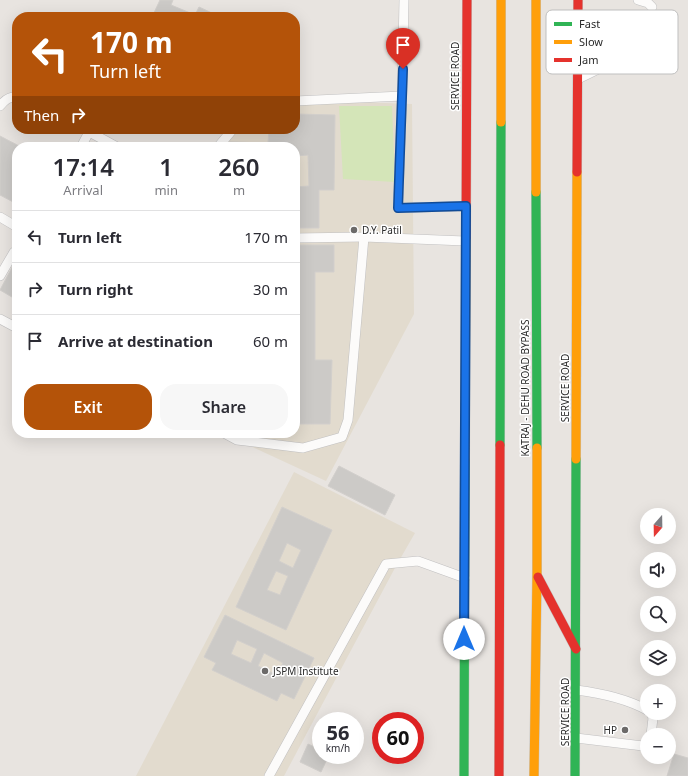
<!DOCTYPE html>
<html lang="en">
<head>
<meta charset="utf-8">
<style>
	:root { --surface:#fff; --page:#f7f7f7; --text:#2b2b33; --muted:#7c7c81; --line:#e1e1e2; --accent:#b45309 }
	body { margin:0; font-family:"Noto Sans",sans-serif; background:var(--page); color:var(--text); height:100vh; display:flex; flex-direction:column; font-size:15px; white-space:nowrap }
	* { box-sizing:border-box; margin:0 }
	p { font-size:13px; color:var(--muted) }
	.icon { flex:none; width:22px; height:22px; fill:none; stroke:currentColor; stroke-width:2; stroke-linecap:round; stroke-linejoin:round }
	.map { position:relative; flex:1; overflow:hidden }
	.panel { position:absolute; left:12px; top:142px; width:288px; height:296px; display:flex; flex-direction:column; background:var(--surface); border-radius:16px; box-shadow:0 4px 16px #0002 }
	.panel>* { flex:none }
	.top-card { position:absolute; left:12px; top:12px; width:288px; height:122px; border-radius:16px; box-shadow:0 4px 16px #0002; background:#b45309; color:#fff; overflow:hidden }
	.needle { width:26px; rotate:200deg }
	.tools { position:absolute; left:640px; top:508px; display:grid; gap:8px }
	.tools a { display:grid; place-items:center; width:36px; height:36px; border-radius:50%; background:var(--surface); box-shadow:0 4px 16px #0002; font-size:20px }
	.speed { position:absolute; left:312px; top:712px; display:flex; gap:8px; font-size:20px; font-weight:700; text-align:center }
	.speed>* { display:grid; place-content:center; width:52px; height:52px; border-radius:50%; background:var(--surface); box-shadow:0 4px 16px #0002; line-height:1 }
	.speed small { font-size:10px; font-weight:400 }
	.speed .limit { border:6px solid #d22; background:#fff; color:#111 }
	.pin { position:absolute; display:grid; place-items:center; width:34px; height:34px; color:#fff; margin:-41px -17px; border-radius:50% 50% 50% 0; rotate:-45deg; box-shadow:0 0 4px #0007 }
	.pin .icon { rotate:45deg }
	.me { position:absolute; width:44px; margin:-22px; rotate:0deg; stroke-linejoin:round; filter:drop-shadow(0 0 3px #0008) }
	.turn { display:flex; align-items:center; gap:14px; height:84px; padding:0 12px; font-size:18px }
	.turn .icon { width:52px; height:52px; stroke-width:2.5 }
	.turn b { display:block; font-size:28px; line-height:34px }
	.then { display:flex; align-items:center; height:38px; padding:0 12px; background:#0003; gap:8px; font-size:15px }
	.eta { display:flex; justify-content:space-evenly; align-items:center; height:68px; text-align:center }
	.eta b { font-size:24px; font-weight:600; line-height:28px }
	.button { display:flex; gap:8px; margin-top:auto; padding:8px 12px }
	.button a { flex:1; height:46px; border-radius:16px; background:var(--accent); color:#fff; font-size:16px; font-weight:600; line-height:46px; text-align:center }
	.button a+a { background:var(--page); color:var(--text) }
	ul { padding:0; list-style:none }
	li { display:flex; align-items:center; gap:12px; height:52px; padding:0 12px; border-top:1px solid var(--line) }
	li div { flex:1 }
	li b { display:block; font-size:15px }
	li em { font-style:normal }
	.map>svg:first-child { display:block }
	.education { fill:#e2dbce }
	.pitch { fill:#d4e5b8 }
	.building { fill:#cccac7; stroke:#d2cfcc; fill-rule:evenodd }
	.lines { fill:none; stroke-linecap:round; stroke-linejoin:round }
	.lane-casing { stroke:#c1c0c1; stroke-width:10 }
	.fast-casing { stroke:#c4c3c1; stroke-width:10 }
	.slow-casing { stroke:#c4c3c1; stroke-width:10 }
	.jam-casing { stroke:#c4c3c1; stroke-width:10 }
	.lane { stroke:#fcfbfa; stroke-width:9 }
	.fast { stroke:#30b455; stroke-width:9 }
	.slow { stroke:#ff9f0a; stroke-width:9 }
	.jam { stroke:#e5322d; stroke-width:9 }
	.route-casing { stroke:#114b97; stroke-width:10 }
	.route { stroke:#1a73e8; stroke-width:7 }
	.poi-dot { fill:#6c6a69; stroke:#fff; stroke-width:1.5 }
	.labels { text-anchor:middle; stroke-width:3; stroke-linejoin:round; paint-order:stroke }
	.street-label { font-size:10px; fill:#292929; stroke:#fff }
	.poi-label { font-size:10px; fill:#292929; stroke:#fff; text-anchor:start }
	.key { fill:#fff; stroke:#bfbfbf; stroke-width:1 }
	.key-label { font-size:11px; fill:#292929 }
</style>
</head>
<body>
<div class="map">
<svg width="688" height="776" viewBox="0 0 688 776">
	<rect width="100%" height="100%" fill="#e8e4e0"/>
	<g class="education">
		<path d="M332,101L412,104L414,314L326,481L222,433H295V147H216L228,129H295V104Z"/>
		<path d="M294,472L415,533L396,566L284,776H136Z"/>
	</g>
	<path class="pitch" d="M339,106H392L395,182L343,179Z"/>
	<g class="building">
		<path d="M160,0H173L171,5L195,15L199,7L214,14L213,17H152Z"/>
		<path d="M295,114L335,115L334,190H319V228H295V187L309,186L308,155L295,156V147H230V142L268,143L269,129H295Z"/>
		<path d="M0,136L21,147H17V204L0,195Z"/>
		<path d="M295,245H334V272H315V360H332L330,424H295Z"/>
		<path d="M17,258V300L0,290Z"/>
		<path d="M339,466L395,495L385,515L328,486Z"/>
		<path d="M282,507L332,530L286,630L236,607ZM287,543L301,550L293,568L279,561ZM276,571L288,576L280,595L267,590Z"/>
		<path d="M225,615L314,658L294,699L281,693L277,701L212,670L216,663L204,657ZM237,640L257,649L251,663L231,654ZM264,653L283,663L277,675L258,666Z"/>
		<path d="M308,744L321,750V755H329L321,772L300,762Z"/>
		<path d="M674,754L688,758V776H667Z"/>
	</g>
	<g class="lines">
		<g class="lane-casing">
			<g id="lane">
				<path d="M638,0L648,3L652,7"/>
				<path d="M578,79L658,40L660,35"/>
				<path d="M402,96L404,0"/>
				<path d="M295,101L402,96L398,208L466,206"/>
				<path d="M0,106C4,101 10,96 17,97"/>
				<path d="M84,129L117,147"/>
				<path d="M81,147L89,132"/>
				<path d="M218,147L233,129"/>
				<path d="M0,217L17,227"/>
				<path d="M295,238L364,237"/>
				<path d="M0,276L14,252"/>
				<path d="M0,319L17,328"/>
				<path d="M224,433L237,440L303,448L342,437L348,420L364,237L465,241"/>
				<path d="M576,690C600,693 625,698 647,710"/>
				<path d="M651,735L653,718L651,713"/>
				<path d="M576,738L643,746L647,745"/>
				<path d="M269,776L386,564L418,561L465,578"/>
			</g>
		</g>
		<g class="fast-casing">
			<g id="fast">
				<path d="M536,192L537,448"/>
				<path d="M500,445L501,122"/>
				<path d="M464,776L465,460"/>
				<path d="M575,776L576,459"/>
			</g>
		</g>
		<g class="slow-casing">
			<g id="slow">
				<path d="M536,0V192"/>
				<path d="M501,122V0"/>
				<path d="M576,459L577,172"/>
				<path d="M465,460L466,238"/>
				<path d="M534,776L537,574V448"/>
			</g>
		</g>
		<g class="jam-casing">
			<g id="jam">
				<path d="M577,172L578,0"/>
				<path d="M466,238L467,0"/>
				<path d="M538,577L576,649"/>
				<path d="M499,776L500,445"/>
			</g>
		</g>
		<use href="#lane" class="lane"/>
		<use href="#fast" class="fast"/>
		<use href="#slow" class="slow"/>
		<use href="#jam" class="jam"/>
	</g>
	<g class="lines">
		<g class="route-casing">
			<path id="route" d="M403,69L398,208L466,206L464,639"/>
		</g>
		<use href="#route" class="route"/>
	</g>
	<g class="poi-dot">
		<circle cx="354" cy="230" r="4"/>
		<circle cx="265" cy="671" r="4"/>
		<circle cx="625" cy="730" r="4"/>
	</g>
	<g class="labels">
		<g class="street-label">
			<text transform="translate(455 76) rotate(-90)" y="4">SERVICE ROAD</text>
			<text transform="translate(525 388) rotate(-90)" y="4">KATRAJ - DEHU ROAD BYPASS</text>
			<text transform="translate(565 388) rotate(-90)" y="4">SERVICE ROAD</text>
			<text transform="translate(565 712) rotate(-90)" y="4">SERVICE ROAD</text>
		</g>
		<g class="poi-label">
			<text x="362" y="234">D.Y. Patil</text>
			<text x="273" y="675">JSPM Institute</text>
			<text x="617" y="734" text-anchor="end">HP</text>
		</g>
	</g>
	<rect x="546" y="10" width="132" height="64" rx="6" class="key"/>
	<rect x="554" y="22" width="18" height="4" fill="#30b455"/>
	<rect x="554" y="40" width="18" height="4" fill="#ff9f0a"/>
	<rect x="554" y="58" width="18" height="4" fill="#e5322d"/>
	<g class="key-label">
		<text x="579" y="28">Fast</text>
		<text x="579" y="46">Slow</text>
		<text x="579" y="64">Jam</text>
	</g>
</svg>
<div class="tools">
<a><svg class="needle" viewBox="-14 -14 28 28"><path d="M0-13l5 13h-10z" fill="#e53935"/><path d="M0 13l5-13h-10z" fill="#7c7c81"/></svg></a>
<a><svg class="icon" aria-label="sound" viewBox="0 0 24 24"><path d="M4 9h4l5-4v14l-5-4H4zM17 9q2 3 0 6"/></svg></a>
<a><svg class="icon" aria-label="search" viewBox="0 0 24 24"><circle cx="10" cy="10" r="6"/><path d="M15 15l6 6"/></svg></a>
<a><svg class="icon" aria-label="layers" viewBox="0 0 24 24"><path d="M12 4l9 5-9 5-9-5zM3 14l9 5 9-5"/></svg></a>
<a>+</a>
<a>−</a>
</div>
<div class="speed"><div>56<small>km/h</small></div><div class="limit">60</div></div>
<div class="pin" style="left:403px;top:69px;background:#d93025"><svg class="icon" aria-label="arrive" viewBox="0 0 24 24"><path d="M6 21V4h12l-3 4 3 4H6"/></svg></div>
<svg class="me" style="left:464px;top:639px" viewBox="-20 -20 40 40"><circle r="19" fill="#fff"/><path d="M0-13L10 11 0 6-10 11z" fill="#1a73e8"/></svg>
<div class="top-card">
<div class="turn"><svg class="icon" aria-label="left" viewBox="0 0 24 24"><path d="M17 20v-9H6M10 6l-5 5 5 5"/></svg><div><b>170 m</b>Turn left</div></div>
<div class="then">Then<svg class="icon" aria-label="right" viewBox="0 0 24 24"><path d="M7 20v-9h11M14 6l5 5-5 5"/></svg></div>
</div>
<section class="panel">
<div class="eta">
<div><b>17:14</b><p>Arrival</p></div>
<div><b>1</b><p>min</p></div>
<div><b>260</b><p>m</p></div>
</div>
<ul>
<li><svg class="icon" aria-label="left" viewBox="0 0 24 24"><path d="M17 20v-9H6M10 6l-5 5 5 5"/></svg><div><b>Turn left</b></div><em>170 m</em></li>
<li><svg class="icon" aria-label="right" viewBox="0 0 24 24"><path d="M7 20v-9h11M14 6l5 5-5 5"/></svg><div><b>Turn right</b></div><em>30 m</em></li>
<li><svg class="icon" aria-label="arrive" viewBox="0 0 24 24"><path d="M6 21V4h12l-3 4 3 4H6"/></svg><div><b>Arrive at destination</b></div><em>60 m</em></li>
</ul>
<div class="button"><a>Exit</a><a>Share</a></div>
</section>
</div>
</body>
</html>
